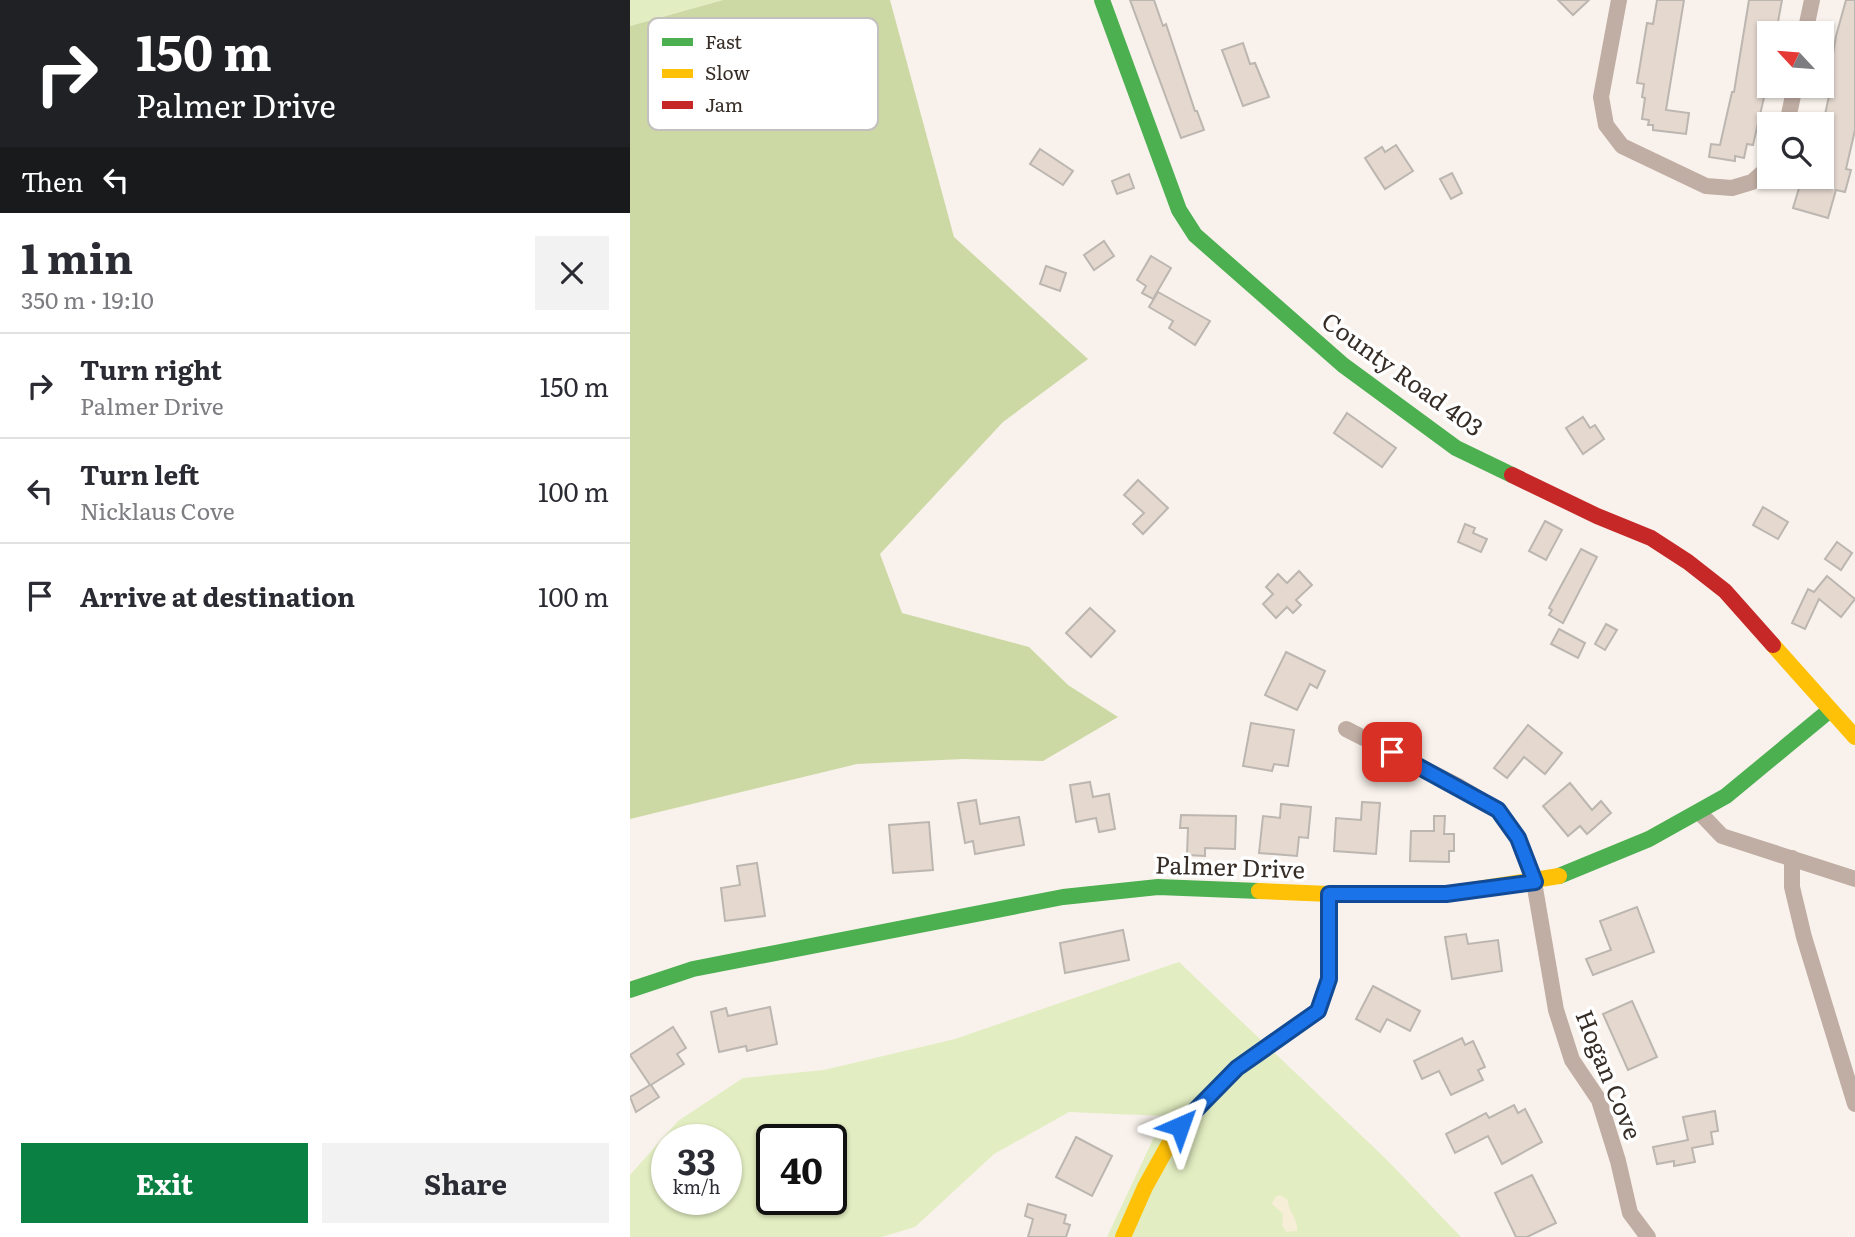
<!DOCTYPE html>
<html lang="en">
<head>
<meta charset="utf-8">
<style>
	:root { --surface:#fff; --page:#f2f2f3; --text:#2b2b33; --muted:#7c7c81; --line:#e1e1e2; --accent:#0b8043 }
	body { margin:0; font-family:Literata,serif; background:var(--page); color:var(--text); height:100vh; display:flex; flex-direction:column; font-size:26px; white-space:nowrap }
	* { box-sizing:border-box; margin:0 }
	p { font-size:23px; color:var(--muted) }
	.icon { flex:none; width:38px; height:38px; fill:none; stroke:currentColor; stroke-width:2; stroke-linecap:round; stroke-linejoin:round }
	.map { position:relative; flex:1; overflow:hidden }
	.sheet { display:flex; flex-direction:column; background:var(--surface); width:630px }
	.sheet>* { flex:none }
	.hud { background:#202124; color:#fff; overflow:hidden }
	.needle { width:46px; rotate:296deg }
	.tools { position:absolute; left:1127px; top:21px; display:grid; gap:14px }
	.tools a { display:grid; place-items:center; width:77px; height:77px; border-radius:0px; background:var(--surface); box-shadow:0 2px 5px #0004; font-size:35px }
	.speed { position:absolute; left:21px; top:1124px; display:flex; gap:14px; font-size:35px; font-weight:700; text-align:center }
	.speed>* { display:grid; place-content:center; width:91px; height:91px; border-radius:50%; background:var(--surface); box-shadow:0 2px 5px #0004; line-height:1 }
	.speed small { font-size:18px; font-weight:400 }
	.speed .limit { border:4px solid #111; border-radius:10px; background:#fff; color:#111 }
	.pin { position:absolute; display:grid; place-items:center; width:60px; height:60px; color:#fff; margin:-30px; border-radius:14px; box-shadow:0 4px 10px #0006 }
	.me { position:absolute; width:77px; margin:-38px; rotate:43deg; stroke-linejoin:round; filter:drop-shadow(0 0 5px #0008) }
	.turn { display:flex; align-items:center; gap:24px; height:147px; padding:0 21px; font-size:32px }
	.turn .icon { width:91px; height:91px; stroke-width:2.5 }
	.turn b { display:block; font-size:49px; line-height:60px }
	.then { display:flex; align-items:center; height:66px; padding:0 21px; background:#0003; gap:14px; font-size:26px }
	.round { display:grid; place-items:center; flex:none; width:74px; height:74px; border-radius:0px; background:var(--page) }
	.summary { display:flex; align-items:center; justify-content:space-between; height:119px; padding:0 21px }
	h1 { font-size:42px; font-weight:700; line-height:52px }
	.primary-button { display:flex; gap:14px; margin-top:auto; padding:14px 21px }
	.primary-button a { flex:1; height:80px; border-radius:0px; background:var(--accent); color:#fff; font-size:28px; font-weight:700; line-height:80px; text-align:center }
	.primary-button a+a { background:var(--page); color:var(--text) }
	ul { padding:0; list-style:none }
	li { display:flex; align-items:center; gap:21px; height:105px; padding:0 21px; border-top:2px solid var(--line) }
	li div { flex:1 }
	li b { display:block; font-size:26px }
	li em { font-style:normal }
	main { display:flex; flex:1; min-height:0 }
	.map>svg:first-child { display:block }
	.green { fill:#e2edc1; fill-rule:evenodd }
	.forest { fill:#cdd9a4 }
	.sand { fill:#f6eed7 }
	.building { fill:#e4d8cf; stroke:#bcb6b0; stroke-width:2 }
	.lines { fill:none; stroke-linecap:round; stroke-linejoin:round }
	.street { stroke:#c0ada3; stroke-width:16 }
	.fast { stroke:#4caf50; stroke-width:16 }
	.slow { stroke:#ffc107; stroke-width:16 }
	.jam { stroke:#c62828; stroke-width:16 }
	.route-casing { stroke:#114b97; stroke-width:18 }
	.route { stroke:#1a73e8; stroke-width:12 }
	.labels { text-anchor:middle; stroke-width:7; stroke-linejoin:round; paint-order:stroke }
	.street-label { font-size:24px; fill:#362d27; stroke:#fff }
	.key { fill:#fff; stroke:#c3c0be; stroke-width:2 }
	.key-label { font-size:19px; fill:#362d27 }
</style>
</head>
<body>
<main>
<section class="sheet">
<div class="hud">
<div class="turn"><svg class="icon" aria-label="right" viewBox="0 0 24 24"><path d="M7 20v-9h11M14 6l5 5-5 5"/></svg><div><b>150 m</b>Palmer Drive</div></div>
<div class="then">Then<svg class="icon" aria-label="left" viewBox="0 0 24 24"><path d="M17 20v-9H6M10 6l-5 5 5 5"/></svg></div>
</div>
<div class="summary"><div><h1>1 min</h1><p>350 m · 19:10</p></div><a class="round"><svg class="icon" aria-label="close" viewBox="0 0 24 24"><path d="M6 6l12 12M18 6L6 18"/></svg></a></div>
<ul>
<li><svg class="icon" aria-label="right" viewBox="0 0 24 24"><path d="M7 20v-9h11M14 6l5 5-5 5"/></svg><div><b>Turn right</b><p>Palmer Drive</p></div><em>150 m</em></li>
<li><svg class="icon" aria-label="left" viewBox="0 0 24 24"><path d="M17 20v-9H6M10 6l-5 5 5 5"/></svg><div><b>Turn left</b><p>Nicklaus Cove</p></div><em>100 m</em></li>
<li><svg class="icon" aria-label="arrive" viewBox="0 0 24 24"><path d="M6 21V4h12l-3 4 3 4H6"/></svg><div><b>Arrive at destination</b></div><em>100 m</em></li>
</ul>
<div class="primary-button"><a>Exit</a><a>Share</a></div>
</section>
<div class="map">
<svg width="1225" height="1237" viewBox="0 0 1225 1237">
	<rect width="100%" height="100%" fill="#f9f2ec"/>
	<g class="green">
		<path d="M0,0H93L0,26Z"/>
		<path d="M549,962L756,1159L831,1237H477L534,1116L439,1112L364,1154L285,1227L252,1237H0V1175L48,1121L113,1078L194,1070L325,1039ZM37,1139H96V1199H37ZM142,1139H201V1199H142Z"/>
	</g>
	<path class="forest" d="M93,0H260L324,237L458,359L373,422L250,554L272,613L399,647L438,685L488,717L413,761L333,759L227,764L0,819V26Z"/>
	<path class="sand" d="M650,1195L658,1200C658,1213 669,1218 667,1231L656,1232L652,1226L653,1214L642,1204L645,1197Z"/>
	<g class="building">
		<path d="M500,0H524L533,26L536,24L565,111H567L574,130L551,138Z"/>
		<path d="M928,0H959L943,15Z"/>
		<path d="M1027,0H1054L1036,110L1059,113L1056,134L1023,130V125H1018L1019,120L1012,119L1015,98L1012,97L1014,84L1007,83L1017,23L1023,24Z"/>
		<path d="M1119,0H1152L1146,33H1139V76L1123,145L1117,144L1114,158L1105,156V161L1079,157L1081,144L1090,145L1102,92H1104Z"/>
		<path d="M1216,0H1225V130L1216,169L1221,170L1215,192L1206,190L1198,218L1163,208L1170,185L1178,187L1180,177H1192V128L1203,78H1199L1206,36Z"/>
		<path d="M613,43L620,64L625,63L639,97L613,106L592,50Z"/>
		<path d="M766,145L783,171L755,189L735,158L752,147L755,152Z"/>
		<path d="M410,149L443,171L433,185L400,164Z"/>
		<path d="M822,173L832,193L821,199L810,179Z"/>
		<path d="M499,174L504,188L487,194L482,181Z"/>
		<path d="M474,241L484,256L464,270L454,255Z"/>
		<path d="M521,256L541,268L523,299L512,293L516,286L507,280Z"/>
		<path d="M416,266L436,273L430,291L410,284Z"/>
		<path d="M528,292L580,321L565,345L539,328L543,321L519,307Z"/>
		<path d="M717,413L766,448L752,467L704,433Z"/>
		<path d="M953,417L960,428L965,425L974,439L953,454L936,428Z"/>
		<path d="M508,480L538,508L513,534L503,524L514,513L494,495Z"/>
		<path d="M1133,507L1158,522L1148,539L1123,525Z"/>
		<path d="M915,521L932,530L916,560L899,551Z"/>
		<path d="M835,524L845,528L843,533L857,539L851,552L828,542Z"/>
		<path d="M1207,542L1222,553L1211,570L1195,559Z"/>
		<path d="M951,549L967,557L933,623L919,615L922,610L919,608Z"/>
		<path d="M669,571L682,585L666,600L671,605L663,613L657,607L646,618L633,604L643,594L636,587L648,574L657,583Z"/>
		<path d="M1197,576L1225,599L1211,617L1189,599L1175,629L1162,623L1178,589L1184,592Z"/>
		<path d="M460,608L485,631L461,657L436,633Z"/>
		<path d="M976,624L987,630L975,650L965,644Z"/>
		<path d="M929,629L955,643L948,658L921,644Z"/>
		<path d="M656,652L695,671L687,688L680,684L667,710L635,695Z"/>
		<path d="M621,723L664,730L658,766L644,764L642,771L613,766Z"/>
		<path d="M898,725L932,753L915,774L894,757L877,778L864,768Z"/>
		<path d="M460,782L463,797L479,794L485,829L469,832L466,818L446,822L440,785Z"/>
		<path d="M940,783L962,810L971,801L981,813L957,834L950,826L938,836L913,806Z"/>
		<path d="M346,800L350,824L389,817L394,845L345,854L343,841L335,843L328,803Z"/>
		<path d="M732,802L750,803L746,854L704,851L706,818L731,820Z"/>
		<path d="M651,804L681,807L678,838L669,837L667,856L629,853L633,816L650,818Z"/>
		<path d="M551,815L606,816L605,849L575,848V856L557,855L558,828H550Z"/>
		<path d="M804,816H815L814,834H824V851H819V862L780,861L781,831H804Z"/>
		<path d="M299,822L303,870L263,873L259,825Z"/>
		<path d="M127,863L135,916L95,921L91,888L110,885L107,866Z"/>
		<path d="M1007,907L1024,952L963,975L956,959L981,950L970,921Z"/>
		<path d="M493,930L499,960L435,973L430,943Z"/>
		<path d="M836,934L838,944L868,940L872,971L822,979L815,937Z"/>
		<path d="M743,986L790,1011L780,1031L757,1019L750,1032L726,1019Z"/>
		<path d="M1002,1001L1027,1057L998,1070L973,1014Z"/>
		<path d="M140,1007L147,1044L117,1051L116,1046L89,1052L81,1012L96,1008L98,1016Z"/>
		<path d="M43,1027L56,1048L47,1054L54,1064L21,1085L29,1097L6,1112L0,1097L20,1085L0,1055Z"/>
		<path d="M832,1038L835,1045L843,1041L855,1067L848,1070L853,1080L821,1095L809,1071L792,1079L784,1061Z"/>
		<path d="M884,1105L888,1113L895,1109L912,1142L872,1164L858,1136L825,1153L816,1134L856,1113L859,1118Z"/>
		<path d="M1085,1111L1088,1131L1081,1132L1083,1144L1062,1148L1065,1162L1044,1166V1161L1027,1164L1023,1147L1058,1140L1053,1117Z"/>
		<path d="M446,1137L482,1156L462,1196L426,1177Z"/>
		<path d="M902,1175L926,1223L897,1237H886L865,1193Z"/>
		<path d="M398,1204L436,1215L434,1223L440,1225L436,1237H398L403,1219L395,1216Z"/>
	</g>
	<g class="lines">
		<g class="street">
			<path d="M989,0L971,97L976,125L992,146L1076,186L1102,188L1122,182L1139,167"/>
			<path d="M1175,33L1182,0"/>
			<path d="M1157,124L1165,86"/>
			<path d="M716,729L830,787L868,810L888,837L904,882L926,1010L942,1060L969,1100L988,1161L1000,1213L1018,1237"/>
			<path d="M1069,812L1092,836L1225,879"/>
			<path d="M1162,858V887L1174,937L1225,1104"/>
		</g>
		<g class="fast">
			<path d="M472,0L549,210L565,235L713,365L826,448L882,475"/>
			<path d="M929,876L1019,839L1096,796L1200,710"/>
			<path d="M0,990L63,969L433,897L528,887L629,891"/>
		</g>
		<g class="slow">
			<path d="M1143,645L1225,737"/>
			<path d="M629,891L723,895L816,894L929,876"/>
			<path d="M493,1237L515,1187L549,1126L607,1068L688,1011L699,979V894"/>
		</g>
		<path class="jam" d="M882,475L967,516L1021,538L1058,562L1095,591L1143,645"/>
	</g>
	<g class="lines">
		<g class="route-casing">
			<path id="route" d="M550,1126L607,1068L688,1011L699,979V894H816L905,882L888,838L868,810L762,752"/>
		</g>
		<use href="#route" class="route"/>
	</g>
	<g class="labels">
		<g class="street-label">
			<text transform="translate(772 375) rotate(36)" y="8">County Road 403</text>
			<text transform="translate(600 868) rotate(2)" y="8">Palmer Drive</text>
			<text transform="translate(978 1075) rotate(68)" y="8">Hogan Cove</text>
		</g>
	</g>
	<rect x="18" y="18" width="230" height="112" rx="10" class="key"/>
	<rect x="32" y="38" width="31" height="8" fill="#4caf50"/>
	<rect x="32" y="69" width="31" height="9" fill="#ffc107"/>
	<rect x="32" y="101" width="31" height="8" fill="#c62828"/>
	<g class="key-label">
		<text x="75" y="49">Fast</text>
		<text x="75" y="80">Slow</text>
		<text x="75" y="112">Jam</text>
	</g>
</svg>
<div class="tools">
<a><svg class="needle" viewBox="-14 -14 28 28"><path d="M0-13l5 13h-10z" fill="#e53935"/><path d="M0 13l5-13h-10z" fill="#7c7c81"/></svg></a>
<a><svg class="icon" aria-label="search" viewBox="0 0 24 24"><circle cx="10" cy="10" r="6"/><path d="M15 15l6 6"/></svg></a>
</div>
<div class="speed"><div>33<small>km/h</small></div><div class="limit">40</div></div>
<div class="pin" style="left:762px;top:752px;background:#d93025"><svg class="icon" aria-label="arrive" viewBox="0 0 24 24"><path d="M6 21V4h12l-3 4 3 4H6"/></svg></div>
<svg class="me" style="left:550px;top:1126px" viewBox="-20 -20 40 40"><path d="M0-17L14 15 0 8-14 15z" fill="#1a73e8" stroke="#fff" stroke-width="4"/></svg>
</div>
</main>
</body>
</html>
